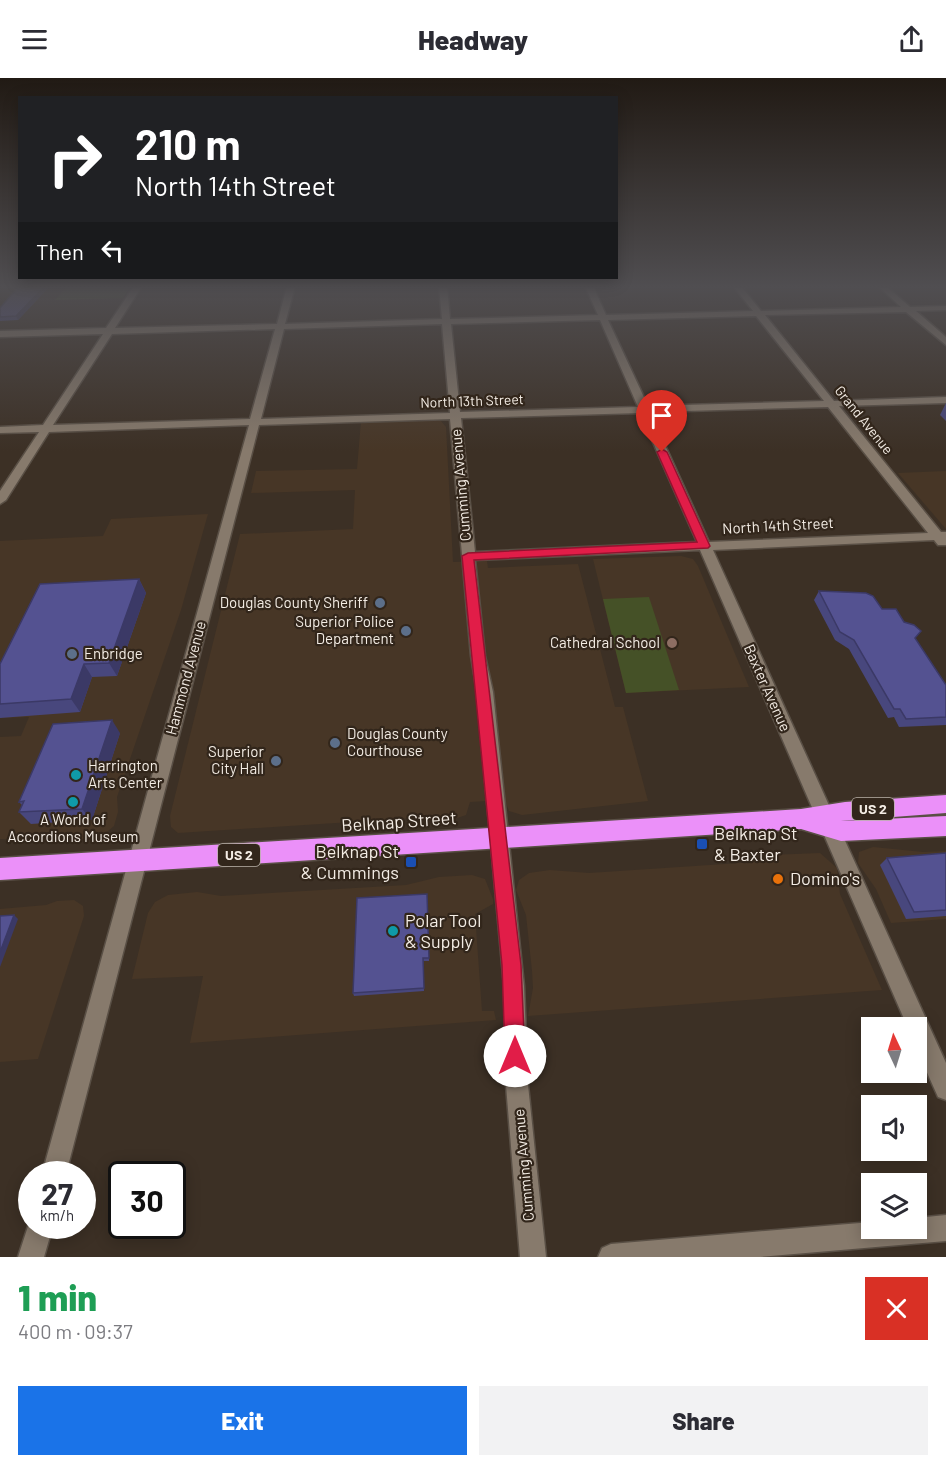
<!DOCTYPE html>
<html lang="en">
<head>
<meta charset="utf-8">
<style>
	:root { --surface:#fff; --page:#f2f2f3; --text:#2b2b33; --muted:#7c7c81; --accent:#1a73e8 }
	body { margin:0; font-family:Barlow,sans-serif; background:var(--page); color:var(--text); height:100vh; display:flex; flex-direction:column; font-size:22px; white-space:nowrap }
	* { box-sizing:border-box; margin:0 }
	p { font-size:20px; color:var(--muted) }
	.icon { flex:none; width:33px; height:33px; fill:none; stroke:currentColor; stroke-width:2; stroke-linecap:round; stroke-linejoin:round }
	.map { position:relative; height:1179px; overflow:hidden }
	.details { display:flex; flex-direction:column; background:var(--surface); flex:1 }
	.details>* { flex:none }
	.hud { position:absolute; left:18px; top:18px; width:600px; height:183px; border-radius:0px; box-shadow:0 3px 15px #0003; background:#202124; color:#fff; overflow:hidden }
	.needle { width:39px; rotate:356deg }
	.fabs { position:absolute; left:861px; top:939px; display:grid; gap:12px }
	.fabs a { display:grid; place-items:center; width:66px; height:66px; border-radius:0px; background:var(--surface); box-shadow:0 3px 15px #0003; font-size:30px }
	.speed { position:absolute; left:18px; top:1083px; display:flex; gap:12px; font-size:30px; font-weight:700; text-align:center }
	.speed>* { display:grid; place-content:center; width:78px; height:78px; border-radius:50%; background:var(--surface); box-shadow:0 3px 15px #0003; line-height:1 }
	.speed small { font-size:15px; font-weight:400 }
	.speed .limit { border:3px solid #111; border-radius:9px; background:#fff; color:#111 }
	.pin { position:absolute; display:grid; place-items:center; width:51px; height:51px; color:#fff; margin:-62px -26px; border-radius:50% 50% 50% 0; rotate:-45deg; box-shadow:0 0 6px #0007 }
	.pin .icon { rotate:45deg }
	.me { position:absolute; width:66px; margin:-33px; rotate:0deg; stroke-linejoin:round; filter:drop-shadow(0 0 4px #0008) }
	.turn { display:flex; align-items:center; gap:21px; height:126px; padding:0 18px; font-size:27px }
	.turn .icon { width:78px; height:78px; stroke-width:2.5 }
	.turn b { display:block; font-size:42px; line-height:51px }
	.then { display:flex; align-items:center; height:57px; padding:0 18px; background:#0003; gap:12px; font-size:22px }
	.round { display:grid; place-items:center; flex:none; width:63px; height:63px; border-radius:0px; background:var(--page) }
	.headline { display:flex; align-items:center; justify-content:space-between; height:102px; padding:0 18px }
	h1 { font-size:36px; font-weight:800; line-height:45px; color:#1e9e55 }
	.action { display:flex; gap:12px; margin-top:auto; padding:12px 18px }
	.action a { flex:1; height:69px; border-radius:0px; background:var(--accent); color:#fff; font-size:24px; font-weight:800; line-height:69px; text-align:center }
	.action a+a { background:var(--page); color:var(--text) }
	header { display:flex; justify-content:space-between; align-items:center; height:78px; padding:0 18px; background:var(--surface); font-size:27px; font-weight:800 }
	.map>svg:first-child { display:block }
	.built { fill:#473626 }
	.green { fill:#455127 }
	.lines { fill:none; stroke-linecap:round; stroke-linejoin:round }
	.minor-casing { stroke:#594f45; stroke-width:3 }
	.highway-casing { stroke:#594f45; stroke-width:3 }
	.minor { fill:#877a6c; fill-rule:evenodd }
	.highway { fill:#eb90f9; fill-rule:evenodd }
	.wall { fill:#48477d }
	.shaded-wall { fill:#3b3966 }
	.building { fill:#545291; stroke:#3b3966; stroke-width:1.5 }
	.route { fill:#e11d48; stroke:#92132f; stroke-width:1.5 }
	.service-dot { fill:#5c6f8a; stroke:#32261b; stroke-width:2 }
	.education-dot { fill:#8d6e63; stroke:#32261b; stroke-width:2 }
	.culture-dot { fill:#0f9aa8; stroke:#32261b; stroke-width:2 }
	.transit-dot { fill:#1a4fb4; stroke:#32261b; stroke-width:2 }
	.food-dot { fill:#e8710a; stroke:#32261b; stroke-width:2 }
	.labels { text-anchor:middle; stroke-width:4.5; stroke-linejoin:round; paint-order:stroke }
	.far-street-label { font-size:14px; fill:#f3ece4; stroke:#32261b }
	.shield { fill:#32261b; stroke:#b9b1a8; stroke-width:1.5 }
	.shield-label { font-size:14px; font-weight:bold; fill:#f3ece4 }
	.street-label { font-size:15px; fill:#f3ece4; stroke:#32261b }
	.poi-label { font-size:15px; fill:#f3ece4; stroke:#32261b; text-anchor:end }
	.near-street-label { font-size:18px; fill:#f3ece4; stroke:#32261b }
	.near-poi-label { font-size:18px; fill:#f3ece4; stroke:#32261b; text-anchor:start }
</style>
</head>
<body>
<header><svg class="icon" aria-label="menu" viewBox="0 0 24 24"><path d="M4 6h16M4 12h16M4 18h16"/></svg>Headway<svg class="icon" aria-label="share" viewBox="0 0 24 24"><path d="M12 15V3M7 8l5-5 5 5M5 13v7h14v-7"/></svg></header>
<div class="map">
<svg width="946" height="1179" viewBox="0 0 946 1179">
	<rect width="100%" height="100%" fill="#3c3025"/>
	<g class="built">
		<path d="M430,341L441,343L446,349L453,484L487,483L488,490L578,486L615,629H623L648,723L522,737L509,733L505,722L470,724L466,737L454,741L429,739L178,755L171,749L170,738L240,456L353,451L355,412L251,415L256,393L357,391L361,343Z"/>
		<path d="M946,393V451L898,395Z"/>
		<path d="M208,436L181,532L117,719L118,734L114,748L102,758L90,761L48,763L0,761V659L21,658L29,639L0,640V463L103,458L111,441Z"/>
		<path d="M681,478L693,481L698,488L749,609L626,615L593,481Z"/>
		<path d="M873,769L923,774L946,773V841L891,845L876,811L858,785L859,774Z"/>
		<path d="M820,775L837,790L840,816L882,912L528,938L533,910L532,893L526,837L516,812L519,802L529,795L550,792L589,795L740,785L769,777Z"/>
		<path d="M472,797L485,801L493,821V826L475,836L482,933H494L496,942L190,965L203,898L132,901L148,835L155,824L168,817L197,814L221,818L406,807L439,799Z"/>
		<path d="M74,822L83,828L84,838L38,981L0,984V831L46,827L57,823Z"/>
	</g>
	<g class="green">
		<path d="M68,208H131L123,220L55,222Z"/>
		<path d="M649,519L679,612L626,615L603,521Z"/>
	</g>
	<g class="lines">
		<g class="minor-casing">
			<g id="minor">
				<path d="M134,208H142L115,250L277,246L287,208H295L285,246L442,241L439,208H447L450,241L598,237L585,208H593L606,237L753,233L733,208H741L761,233L901,229L878,208H886L910,229L946,228V232L916,233L946,259V267L906,234L765,237L834,323L946,319V325L839,328L941,454H946V467H938L934,462L713,472L946,985V1022L938,1019L916,970V950H908L700,472L475,482L485,578L493,614L524,908L528,1007L546,1179H520L506,1007L504,908L477,614L471,578L450,341L259,347L66,1096H42L249,347L49,354L6,422L0,426V413L39,354L0,355V349L43,347L103,256L0,259V253L106,250ZM756,238L824,323L648,328L608,242ZM600,242L638,329L460,334L451,246ZM442,246L450,335L261,341L284,251ZM275,251L250,341L53,347L112,256ZM828,329L928,455L709,464L650,334ZM640,335L697,464L475,474L461,340Z"/>
				<path d="M946,1137V1163L760,1179H598L602,1170L611,1166L872,1144V1150H916V1140Z"/>
				<path d="M31,1139L32,1148H53L44,1179H18Z"/>
			</g>
		</g>
		<g class="highway-casing">
			<path id="highway" d="M946,717V735L841,743L946,738V758L841,763L801,751L0,802V780L801,731L845,724Z"/>
		</g>
		<use href="#minor" class="minor"/>
		<use href="#highway" class="highway"/>
	</g>
	<g class="wall">
		<path d="M19,208H50L18,242L0,243V230Z"/>
		<path d="M946,325V343L940,337Z"/>
		<path d="M139,501L146,515L117,598L92,599L80,634L0,640V586Z"/>
		<path d="M819,513L882,531L915,560L946,607V647L899,649L894,639L888,640L849,571L835,562L814,522Z"/>
		<path d="M120,655L92,742L31,746L19,734L22,727L19,724Z"/>
		<path d="M946,775V838L906,841L880,787L887,780Z"/>
		<path d="M427,819L429,883H423L424,913L354,918L353,915Z"/>
	</g>
	<g class="shaded-wall">
		<path d="M45,208H50L18,242L16,238Z"/>
		<path d="M139,501L146,515L117,598L109,585Z"/>
		<path d="M84,586L92,599L80,634L71,621Z"/>
		<path d="M112,642L120,655L92,742L82,731Z"/>
		<path d="M14,837L18,841L0,889V874Z"/>
	</g>
	<g class="building">
		<path d="M19,208H45L16,238L0,239V230Z"/>
		<path d="M139,501L109,585L84,586L71,621L0,626V586L40,506Z"/>
		<path d="M819,513L866,515L873,518L882,531H896L904,544L914,547L921,553L915,560L946,607V639L906,641L900,631H894L854,562L840,554Z"/>
		<path d="M112,642L82,731L19,734L24,723L19,724L53,646Z"/>
		<path d="M946,775V832L914,834L887,780Z"/>
		<path d="M427,816L429,880H423L424,910L353,915L357,820Z"/>
		<path d="M14,837L0,874V838Z"/>
	</g>
	<linearGradient id="sky" x2="0" y2="1"><stop stop-color="#211a14"/><stop offset="0.56" stop-color="#504e51"/><stop offset="1" stop-color="#504e51" stop-opacity="0"/></linearGradient>
	<rect width="946" height="373" fill="url(#sky)"/>
	<path class="route" d="M662,371L667,374L710,468L708,470L474,482L521,887L525,978L522,986L515,989L508,986L505,978L502,887L462,478L468,475L697,464L657,374Z"/>
	<g class="service-dot">
		<circle cx="380" cy="525" r="6"/>
		<circle cx="406" cy="553" r="6"/>
		<circle cx="72" cy="576" r="6"/>
		<circle cx="335" cy="665" r="6"/>
		<circle cx="276" cy="683" r="6"/>
	</g>
	<circle class="education-dot" cx="672" cy="565" r="6"/>
	<g class="culture-dot">
		<circle cx="76" cy="697" r="6"/>
		<circle cx="73" cy="724" r="6"/>
		<circle cx="393" cy="853" r="6"/>
	</g>
	<g class="transit-dot">
		<rect x="696" y="760" width="12" height="12" rx="3"/>
		<rect x="405" y="778" width="12" height="12" rx="3"/>
	</g>
	<circle class="food-dot" cx="778" cy="801" r="6"/>
	<g class="labels">
		<g class="far-street-label">
			<text transform="translate(472 323) rotate(-2)" y="5">North 13th Street</text>
			<text transform="translate(864 342) rotate(51)" y="5">Grand Avenue</text>
		</g>
		<g class="shield">
			<rect x="852" y="720" width="42" height="22" rx="4.5"/>
			<rect x="218" y="766" width="42" height="22" rx="4.5"/>
		</g>
		<g class="shield-label">
			<text x="873" y="736">US 2</text>
			<text x="239" y="782">US 2</text>
		</g>
		<g class="street-label">
			<text transform="translate(461 407) rotate(-95)" y="5">Cumming Avenue</text>
			<text transform="translate(778 448) rotate(-3)" y="5">North 14th Street</text>
			<text transform="translate(186 600) rotate(-75)" y="5">Hammond Avenue</text>
			<text transform="translate(767 610) rotate(66)" y="5">Baxter Avenue</text>
			<text transform="translate(524 1087) rotate(-95)" y="5">Cumming Avenue</text>
		</g>
		<g class="poi-label">
			<text x="368" y="530">Douglas County Sheriff</text>
			<text x="394" y="549">Superior Police<tspan x="394" dy="17">Department</tspan></text>
			<text x="660" y="570">Cathedral School</text>
			<text x="84" y="581" text-anchor="start">Enbridge</text>
			<text x="347" y="661" text-anchor="start">Douglas County<tspan x="347" dy="17">Courthouse</tspan></text>
			<text x="264" y="679">Superior<tspan x="264" dy="17">City Hall</tspan></text>
			<text x="88" y="693" text-anchor="start">Harrington<tspan x="88" dy="17">Arts Center</tspan></text>
			<text x="73" y="747" text-anchor="middle">A World of<tspan x="73" dy="17">Accordions Museum</tspan></text>
		</g>
		<g class="near-street-label">
			<text transform="translate(399 744) rotate(-4)" y="6">Belknap Street</text>
		</g>
		<g class="near-poi-label">
			<text x="714" y="762">Belknap St<tspan x="714" dy="21">&amp; Baxter</tspan></text>
			<text x="399" y="780" text-anchor="end">Belknap St<tspan x="399" dy="21">&amp; Cummings</tspan></text>
			<text x="790" y="807">Domino's</text>
			<text x="405" y="849">Polar Tool<tspan x="405" dy="21">&amp; Supply</tspan></text>
		</g>
	</g>
</svg>
<div class="fabs">
<a><svg class="needle" viewBox="-14 -14 28 28"><path d="M0-13l5 13h-10z" fill="#e53935"/><path d="M0 13l5-13h-10z" fill="#7c7c81"/></svg></a>
<a><svg class="icon" aria-label="sound" viewBox="0 0 24 24"><path d="M4 9h4l5-4v14l-5-4H4zM17 9q2 3 0 6"/></svg></a>
<a><svg class="icon" aria-label="layers" viewBox="0 0 24 24"><path d="M12 4l9 5-9 5-9-5zM3 14l9 5 9-5"/></svg></a>
</div>
<div class="speed"><div>27<small>km/h</small></div><div class="limit">30</div></div>
<div class="pin" style="left:662px;top:374px;background:#d93025"><svg class="icon" aria-label="arrive" viewBox="0 0 24 24"><path d="M6 21V4h12l-3 4 3 4H6"/></svg></div>
<svg class="me" style="left:515px;top:978px" viewBox="-20 -20 40 40"><circle r="19" fill="#fff"/><path d="M0-13L10 11 0 6-10 11z" fill="#e11d48"/></svg>
<div class="hud">
<div class="turn"><svg class="icon" aria-label="right" viewBox="0 0 24 24"><path d="M7 20v-9h11M14 6l5 5-5 5"/></svg><div><b>210 m</b>North 14th Street</div></div>
<div class="then">Then<svg class="icon" aria-label="left" viewBox="0 0 24 24"><path d="M17 20v-9H6M10 6l-5 5 5 5"/></svg></div>
</div>
</div>
<section class="details">
<div class="headline"><div><h1>1 min</h1><p>400 m · 09:37</p></div><a class="round" style="background:#d93025;color:#fff"><svg class="icon" aria-label="close" viewBox="0 0 24 24"><path d="M6 6l12 12M18 6L6 18"/></svg></a></div>
<div class="action"><a>Exit</a><a>Share</a></div>
</section>
</body>
</html>
